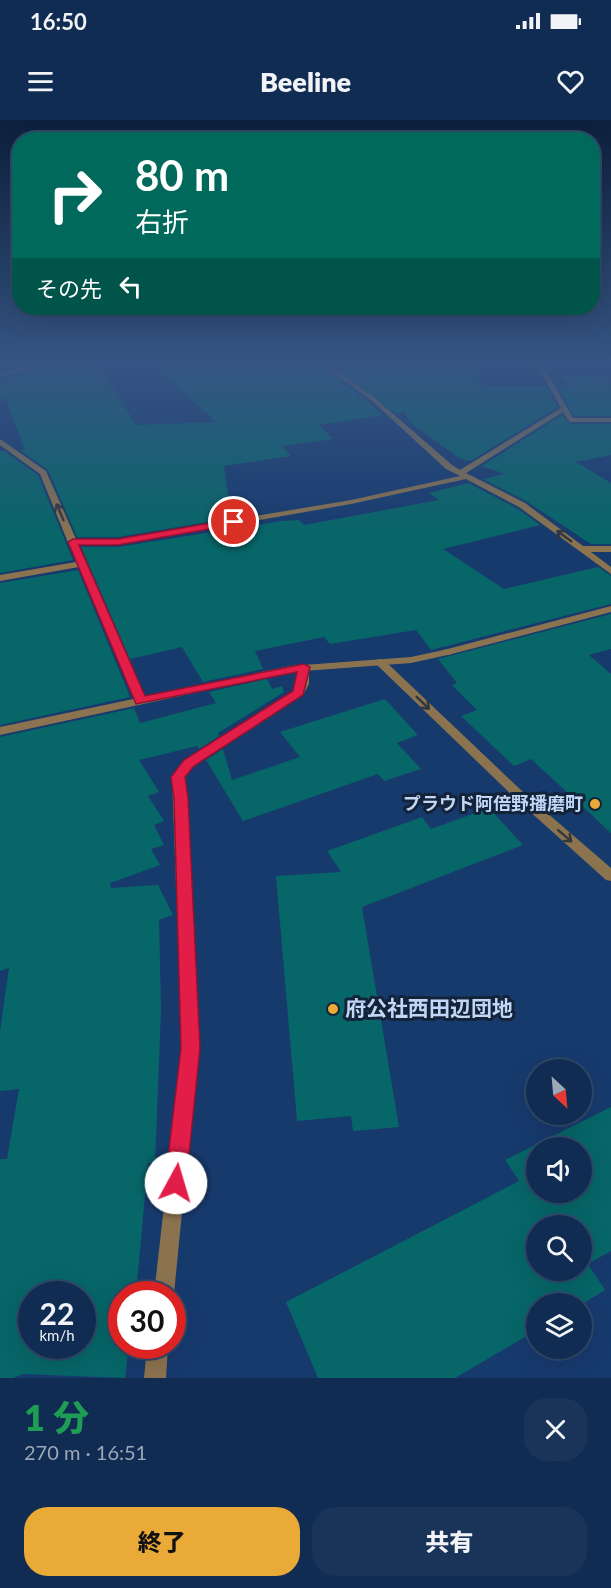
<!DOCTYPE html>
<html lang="ja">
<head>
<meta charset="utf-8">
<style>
	:root { --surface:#112c52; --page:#1a3459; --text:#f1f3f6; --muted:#9ca7b8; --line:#304869; --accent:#eaaa38 }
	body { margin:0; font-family:Lato,"Noto Sans JP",sans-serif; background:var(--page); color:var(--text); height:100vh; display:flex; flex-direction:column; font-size:22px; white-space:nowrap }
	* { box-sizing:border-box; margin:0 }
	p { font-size:20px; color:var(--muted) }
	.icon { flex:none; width:33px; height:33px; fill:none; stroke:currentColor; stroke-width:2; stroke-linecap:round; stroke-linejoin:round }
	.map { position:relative; height:1258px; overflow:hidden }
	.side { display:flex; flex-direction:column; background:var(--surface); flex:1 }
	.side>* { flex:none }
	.hud { position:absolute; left:12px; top:12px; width:588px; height:183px; border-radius:24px; box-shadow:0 6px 24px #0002,0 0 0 2px var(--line); background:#00695c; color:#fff; overflow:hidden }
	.needle { width:39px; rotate:154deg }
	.fabs { position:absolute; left:526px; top:939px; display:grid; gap:12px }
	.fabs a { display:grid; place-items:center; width:66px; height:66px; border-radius:50%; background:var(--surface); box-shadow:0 6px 24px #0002,0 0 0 2px var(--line); font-size:30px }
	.speed { position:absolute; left:18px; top:1161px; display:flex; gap:12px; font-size:30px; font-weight:700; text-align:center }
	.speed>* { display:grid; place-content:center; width:78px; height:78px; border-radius:50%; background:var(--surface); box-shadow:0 6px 24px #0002,0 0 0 2px var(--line); line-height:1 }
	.speed small { font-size:15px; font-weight:400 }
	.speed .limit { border:9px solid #d22; background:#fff; color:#111 }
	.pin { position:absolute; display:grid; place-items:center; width:51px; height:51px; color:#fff; margin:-26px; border:3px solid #fff; border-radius:50%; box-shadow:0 2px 6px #0007 }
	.me { position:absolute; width:66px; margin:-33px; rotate:6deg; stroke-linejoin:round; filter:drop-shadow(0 0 4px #0008) }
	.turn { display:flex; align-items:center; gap:21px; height:126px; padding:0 24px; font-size:27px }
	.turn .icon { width:78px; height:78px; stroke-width:2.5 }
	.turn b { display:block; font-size:42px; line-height:51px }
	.then { display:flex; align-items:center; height:57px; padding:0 24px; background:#0003; gap:12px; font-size:22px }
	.round { display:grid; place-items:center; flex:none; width:63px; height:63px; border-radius:24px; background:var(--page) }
	.overview { display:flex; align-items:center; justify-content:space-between; height:102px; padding:0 24px }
	h1 { font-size:36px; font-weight:800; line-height:45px; color:#1e9e55 }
	.button { display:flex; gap:12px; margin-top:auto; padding:12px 24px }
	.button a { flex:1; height:69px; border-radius:24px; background:var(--accent); color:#111; font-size:24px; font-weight:800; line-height:69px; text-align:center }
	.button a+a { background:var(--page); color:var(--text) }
	.status { display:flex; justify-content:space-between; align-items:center; height:42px; padding:0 30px; background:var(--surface); direction:ltr }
	.status svg { height:16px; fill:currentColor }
	header { display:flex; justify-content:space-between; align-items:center; height:78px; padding:0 24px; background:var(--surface); font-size:27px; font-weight:800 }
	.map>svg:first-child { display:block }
	.building { fill:#076668; fill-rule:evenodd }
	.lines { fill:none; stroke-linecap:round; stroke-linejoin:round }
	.minor { fill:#8b734f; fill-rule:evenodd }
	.tertiary { fill:#8b734f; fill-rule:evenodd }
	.oneway { stroke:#31373e }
	.route { fill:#e11d48; stroke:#92132f; stroke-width:1.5 }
	.poi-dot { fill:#eaaa38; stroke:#132339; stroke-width:2 }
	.labels { text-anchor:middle; stroke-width:6; stroke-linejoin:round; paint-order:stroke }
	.poi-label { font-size:18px; font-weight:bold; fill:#c1d7f5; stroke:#132339; text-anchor:end }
	.near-poi-label { font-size:21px; font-weight:bold; fill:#c1d7f5; stroke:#132339; text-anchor:start }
</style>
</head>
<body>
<div class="status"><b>16:50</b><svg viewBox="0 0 49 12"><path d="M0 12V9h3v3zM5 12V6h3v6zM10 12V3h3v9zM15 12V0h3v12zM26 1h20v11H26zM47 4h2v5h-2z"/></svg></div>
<header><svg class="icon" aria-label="menu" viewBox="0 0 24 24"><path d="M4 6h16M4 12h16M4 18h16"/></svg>Beeline<svg class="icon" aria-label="heart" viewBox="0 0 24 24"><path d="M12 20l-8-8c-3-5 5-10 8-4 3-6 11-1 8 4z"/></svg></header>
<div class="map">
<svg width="611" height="1258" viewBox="0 0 611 1258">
	<rect width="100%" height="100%" fill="#173a6d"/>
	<g class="building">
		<path d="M0,242H41L0,251Z"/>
		<path d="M60,242H97L136,305L216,302L150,242H317L384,295L319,305L333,319L282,326L291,336L224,346L231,398L118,417H77L48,350L20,330H25L5,277L0,278V259Z"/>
		<path d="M328,242H472L481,266H546L558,287L470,341L459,338L409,302L405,292L396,294Z"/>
		<path d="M562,255H604L611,264V296H574L557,266H568Z"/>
		<path d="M562,295L571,304H611V335L576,342L611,363V424H591L526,381L483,359L505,354L482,346Z"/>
		<path d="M0,331H4L38,355L73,440L0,453Z"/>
		<path d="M468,363L518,389L540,405L443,429L504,469L598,447L611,456V484L431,530L416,510L330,524L324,517L255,531L263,549L203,562L182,527L130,539L81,427H118L282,401L299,400L304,405L439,380L429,373Z"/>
		<path d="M78,450L130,577L0,605V463Z"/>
		<path d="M611,494V529L589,535L611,554V713L531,639L514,646L461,596L477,590L452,565L457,563L438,539Z"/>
		<path d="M267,559L272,569L282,566L284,572L218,613L219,616L199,629L197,626L139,640L159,672L148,676L164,701L154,705L164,725L151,729L160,745L110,763L111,768L158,765L173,795L159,800L161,889L155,1043H148L136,1174H122V1226H129L125,1258L23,1254L13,1258H0V1039H7L19,969L0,971V911L9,848L0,851V617L134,588L140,603L216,583L209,572ZM32,1174H82V1226H32Z"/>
		<path d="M385,579L418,615L397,623L421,649L384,661L378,654L243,701L206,640L223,629L232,660L300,637L280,612Z"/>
		<path d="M489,688L523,725L362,787L399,1007L353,1011L351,996L297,1001L276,756L341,752L327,731L422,697L431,709Z"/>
		<path d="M611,987V1131L588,1144L605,1170L582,1184H537V1210L455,1258H318L286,1182L519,1061L505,1040ZM537,1028H582V1072H537ZM537,1106H582V1150H537Z"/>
	</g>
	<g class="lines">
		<g class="minor">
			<path d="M49,242H58L0,257V253Z"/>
			<path d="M319,242H325L375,278L452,345L460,350L561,288L535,242H541L573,298H611V302H571L569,301L563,292L466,353L525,383L583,426H611V432H591L611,447V454L519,387L466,359L351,384L118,425H78L146,581L144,583H136L79,447L0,461V455L76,442L40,354L0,325V319L46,351L76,419H118L351,380L460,356L446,349L371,280Z"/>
			<path d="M611,486V492L448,535L443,532L444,530Z"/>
			<path d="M380,539L384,540L524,673L611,748V761L606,760L516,679L376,544L375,542L376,540Z"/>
			<path d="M304,544L309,547V564L303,575L193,646L184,658L198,928L174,1174L172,1178V1174H154L182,928L172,657L185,640L294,571L297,564L299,547Z"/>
			<path d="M147,1226H168L166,1258H144Z"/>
		</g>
		<path class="tertiary" d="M448,529L453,532L452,534L411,543L290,552L0,615V607L290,546L411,537Z"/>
	</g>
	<defs><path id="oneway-shaft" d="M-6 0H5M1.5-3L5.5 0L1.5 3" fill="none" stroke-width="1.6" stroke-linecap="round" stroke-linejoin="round" transform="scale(1.5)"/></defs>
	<g class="oneway">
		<use href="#oneway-shaft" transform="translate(60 392) rotate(-113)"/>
		<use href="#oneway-shaft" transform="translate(564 416) rotate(-144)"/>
		<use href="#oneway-shaft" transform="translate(423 583) rotate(44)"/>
		<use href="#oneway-shaft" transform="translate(565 716) rotate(41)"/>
	</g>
	<linearGradient id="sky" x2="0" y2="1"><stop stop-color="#0d203c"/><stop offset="0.58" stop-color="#365584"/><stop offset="1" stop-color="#365584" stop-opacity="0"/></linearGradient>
	<rect width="611" height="418" fill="url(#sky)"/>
	<path class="route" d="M234,399L239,402L238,404L118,425H79L145,576L304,544L310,547L303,575L194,646L185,657L188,678L200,928L186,1063L183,1070L176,1073L168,1070L165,1063L181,928L174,678L171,657L184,640L293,571L297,552L136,584L68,422L73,419H118Z"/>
	<g class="poi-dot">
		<circle cx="595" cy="684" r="6"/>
		<circle cx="333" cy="889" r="6"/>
	</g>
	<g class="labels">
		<g class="poi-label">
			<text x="583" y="690">プラウド阿倍野播磨町</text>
		</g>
		<g class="near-poi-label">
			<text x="345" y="896">府公社西田辺団地</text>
		</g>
	</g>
</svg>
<div class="fabs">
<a><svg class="needle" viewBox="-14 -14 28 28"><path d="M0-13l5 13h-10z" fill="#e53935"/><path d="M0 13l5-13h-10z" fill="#9ca7b8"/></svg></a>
<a><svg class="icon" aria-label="sound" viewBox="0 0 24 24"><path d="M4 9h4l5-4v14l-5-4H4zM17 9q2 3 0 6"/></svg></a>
<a><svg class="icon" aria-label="search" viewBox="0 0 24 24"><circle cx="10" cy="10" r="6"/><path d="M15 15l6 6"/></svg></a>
<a><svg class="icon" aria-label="layers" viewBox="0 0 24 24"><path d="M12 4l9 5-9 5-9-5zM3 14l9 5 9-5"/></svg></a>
</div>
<div class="speed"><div>22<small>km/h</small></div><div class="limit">30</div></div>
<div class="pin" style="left:234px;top:402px;background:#d93025"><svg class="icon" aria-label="arrive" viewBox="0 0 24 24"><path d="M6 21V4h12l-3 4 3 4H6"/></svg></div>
<svg class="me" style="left:176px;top:1063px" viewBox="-20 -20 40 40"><circle r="19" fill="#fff"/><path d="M0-13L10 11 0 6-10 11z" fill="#e11d48"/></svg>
<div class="hud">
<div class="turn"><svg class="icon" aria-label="right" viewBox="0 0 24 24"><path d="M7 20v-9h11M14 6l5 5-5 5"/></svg><div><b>80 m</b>右折</div></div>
<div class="then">その先<svg class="icon" aria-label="left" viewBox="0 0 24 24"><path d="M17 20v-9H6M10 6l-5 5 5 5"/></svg></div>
</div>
</div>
<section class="side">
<div class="overview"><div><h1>1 分</h1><p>270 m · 16:51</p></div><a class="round"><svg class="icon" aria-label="close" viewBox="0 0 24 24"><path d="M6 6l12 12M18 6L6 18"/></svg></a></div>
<div class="button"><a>終了</a><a>共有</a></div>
</section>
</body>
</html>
